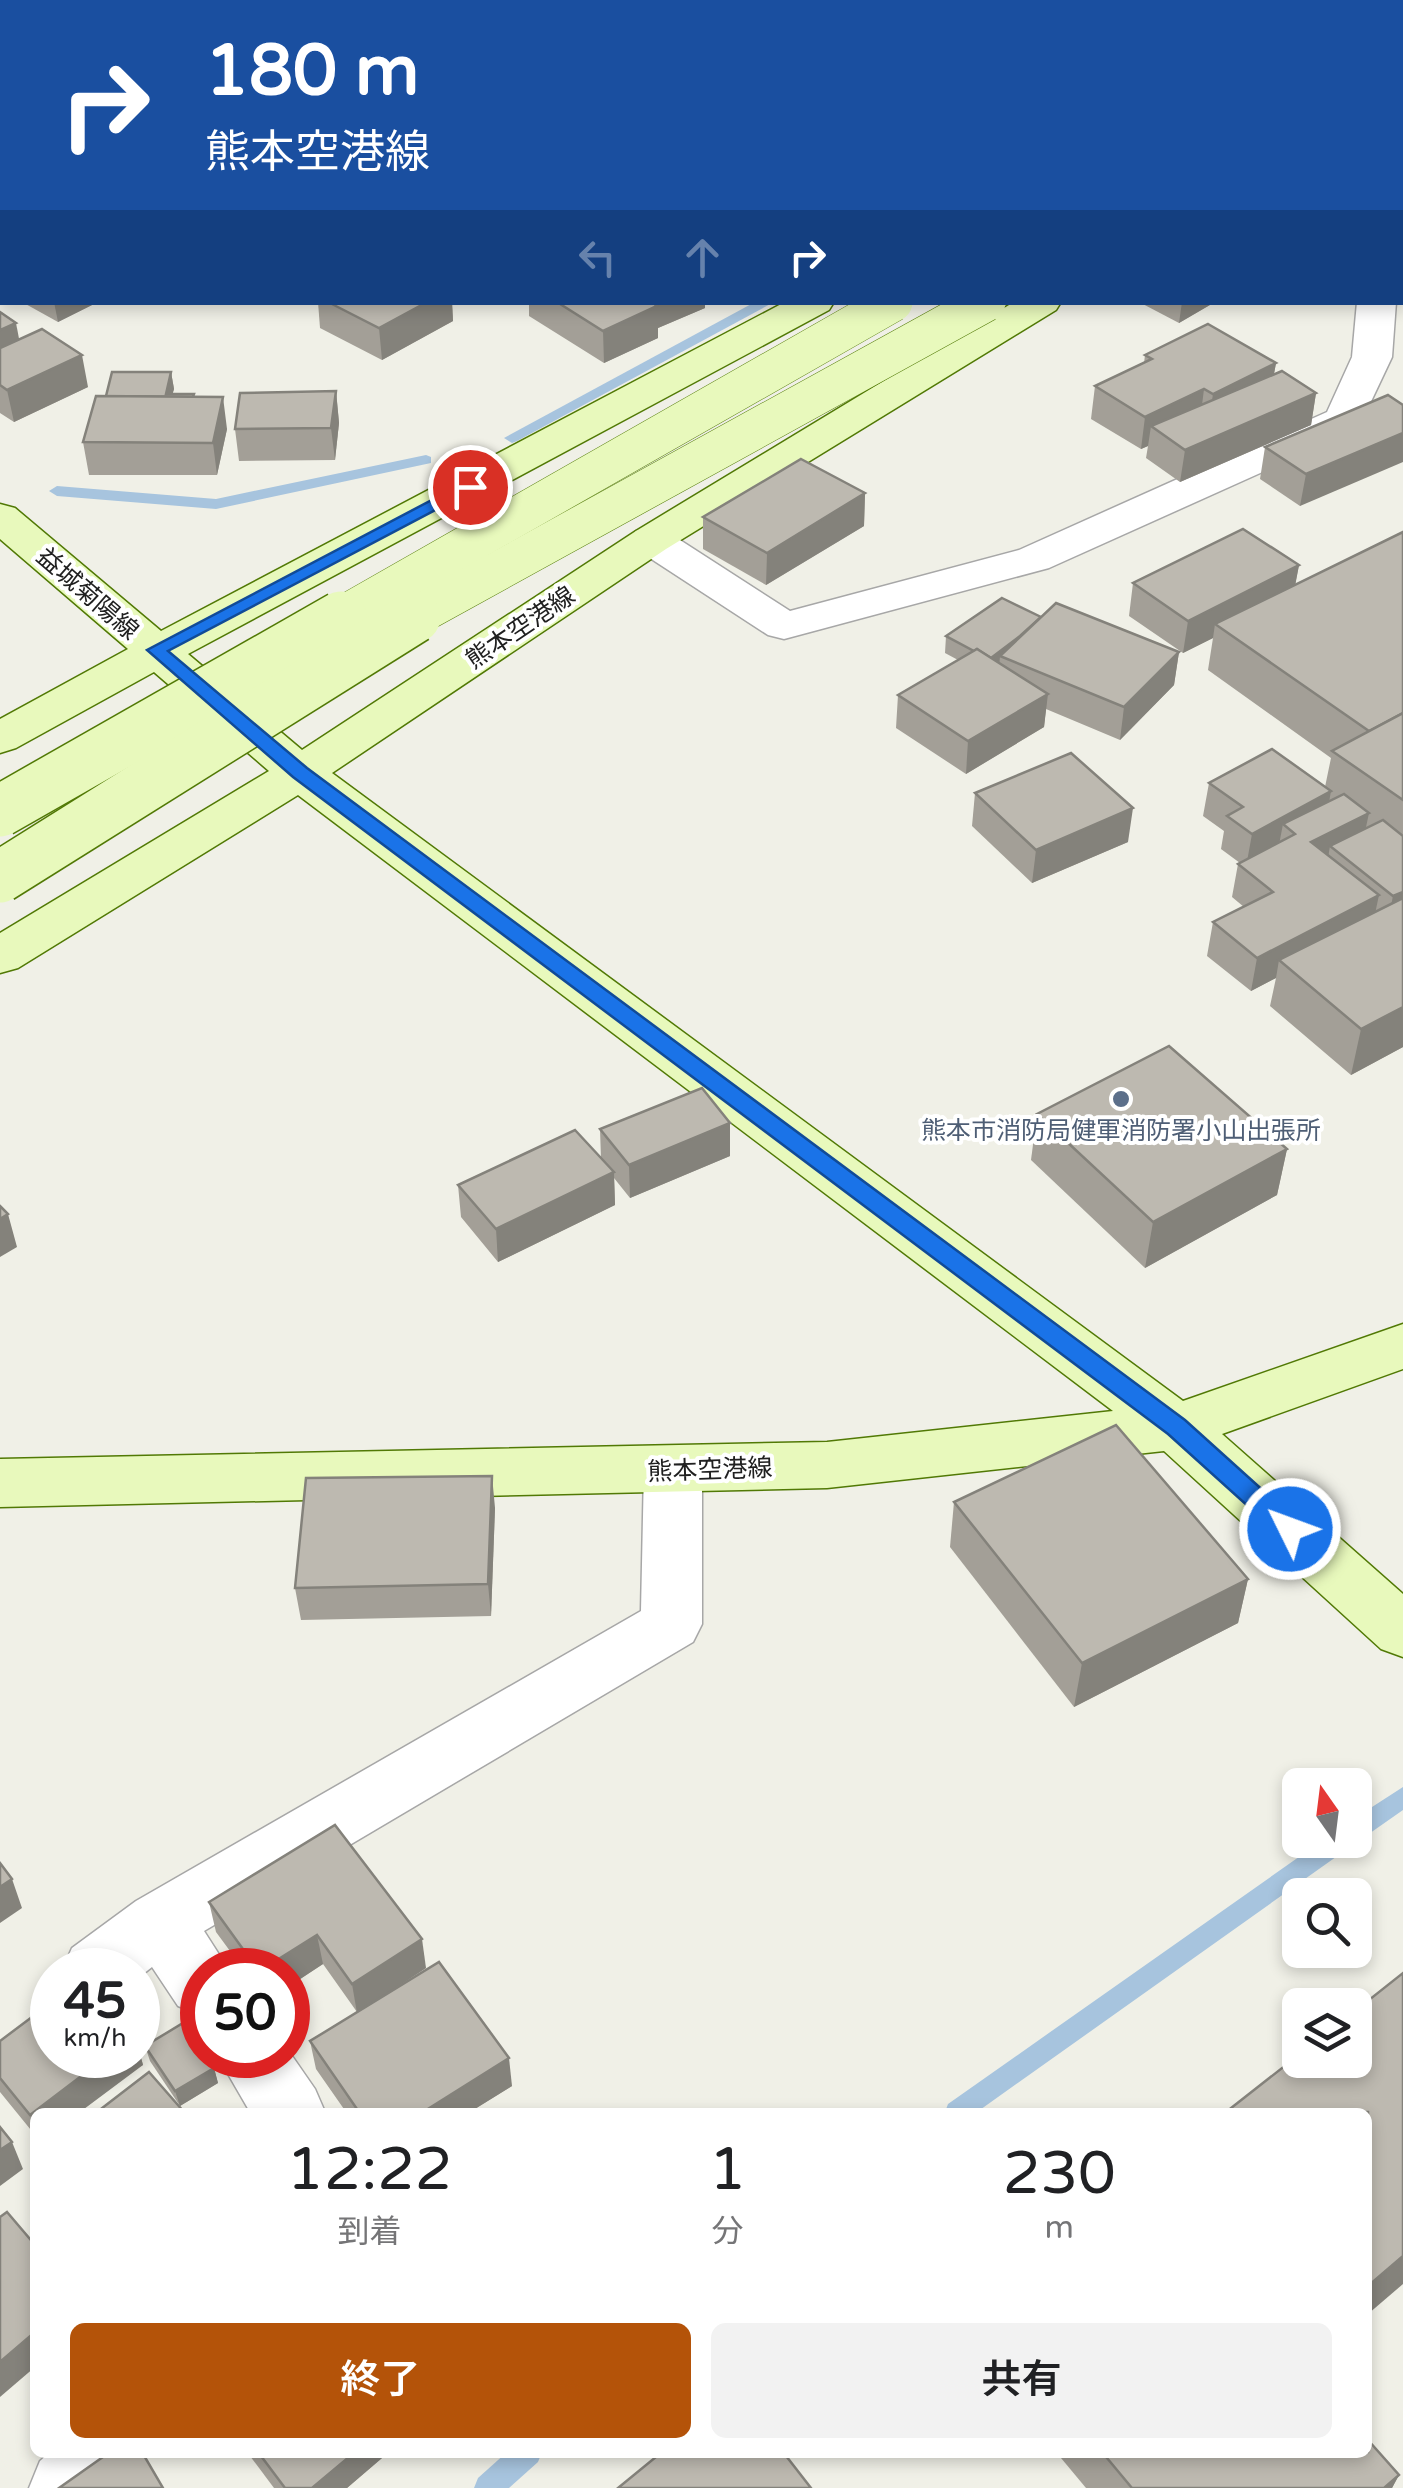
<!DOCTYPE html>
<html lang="ja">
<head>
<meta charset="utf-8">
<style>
	:root { --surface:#fff; --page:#f2f2f2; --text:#202124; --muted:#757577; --accent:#b45309 }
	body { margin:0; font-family:"Varela Round","Noto Sans JP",sans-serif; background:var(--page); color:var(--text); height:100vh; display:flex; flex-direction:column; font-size:38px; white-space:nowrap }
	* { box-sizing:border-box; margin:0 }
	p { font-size:32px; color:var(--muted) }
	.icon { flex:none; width:55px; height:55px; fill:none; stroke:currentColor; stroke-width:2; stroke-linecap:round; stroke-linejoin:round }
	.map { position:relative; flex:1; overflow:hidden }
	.sheet { position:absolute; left:30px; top:2108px; width:1342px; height:350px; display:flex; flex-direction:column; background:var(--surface); border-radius:15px; box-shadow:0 5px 15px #0003 }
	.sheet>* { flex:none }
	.hud { position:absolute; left:0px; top:0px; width:1405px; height:305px; box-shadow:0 5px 15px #0003; background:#1a4fa0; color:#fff; overflow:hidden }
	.needle { width:65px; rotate:346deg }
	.fabs { position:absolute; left:1282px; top:1768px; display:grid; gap:20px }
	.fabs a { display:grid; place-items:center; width:90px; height:90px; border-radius:15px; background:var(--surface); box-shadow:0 5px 15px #0003; font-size:50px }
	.speed { position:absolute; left:30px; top:1948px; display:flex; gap:20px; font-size:50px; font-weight:700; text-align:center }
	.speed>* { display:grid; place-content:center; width:130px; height:130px; border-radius:50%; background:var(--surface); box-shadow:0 5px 15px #0003; line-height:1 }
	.speed small { font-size:25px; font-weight:400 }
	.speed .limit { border:15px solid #d22; background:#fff; color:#111 }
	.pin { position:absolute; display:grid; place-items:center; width:85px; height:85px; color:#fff; margin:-42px; border:5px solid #fff; border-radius:50%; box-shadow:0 2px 10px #0007 }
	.me { position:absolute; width:110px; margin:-55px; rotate:312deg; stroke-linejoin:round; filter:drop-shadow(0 0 8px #0008) }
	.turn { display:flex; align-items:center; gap:35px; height:210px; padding:0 40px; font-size:45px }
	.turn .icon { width:130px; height:130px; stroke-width:2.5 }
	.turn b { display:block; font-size:70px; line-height:85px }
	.lanes { display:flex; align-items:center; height:95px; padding:0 40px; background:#0003; justify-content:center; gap:50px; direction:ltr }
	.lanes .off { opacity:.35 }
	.eta { display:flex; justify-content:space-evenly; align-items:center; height:170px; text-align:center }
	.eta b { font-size:60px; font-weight:600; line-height:70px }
	.button { display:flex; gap:20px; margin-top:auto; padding:20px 40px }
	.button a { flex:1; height:115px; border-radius:15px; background:var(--accent); color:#fff; font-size:40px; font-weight:600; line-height:115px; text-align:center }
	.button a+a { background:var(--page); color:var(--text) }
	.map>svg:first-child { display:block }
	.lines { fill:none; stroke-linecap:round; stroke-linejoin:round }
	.stream { fill:#a7c4de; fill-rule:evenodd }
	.minor-casing { stroke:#a7a7a7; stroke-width:3 }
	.secondary-casing { stroke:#517905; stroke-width:3 }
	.minor { fill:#fff; fill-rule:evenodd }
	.secondary { fill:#e8f9bc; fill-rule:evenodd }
	.secondary-bridge-far1-casing { stroke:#517905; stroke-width:40; stroke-linecap:butt }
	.secondary-bridge-casing { stroke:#517905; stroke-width:54; stroke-linecap:butt }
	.secondary-bridge-far1 { stroke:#e8f9bc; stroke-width:39 }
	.secondary-bridge { stroke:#e8f9bc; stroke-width:51 }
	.wall { fill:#a39f97 }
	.shaded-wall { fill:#84827b }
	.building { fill:#bdb9b0; stroke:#84827b; stroke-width:2.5 }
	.route { fill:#1a73e8; stroke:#114b97; stroke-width:2.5 }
	.service-dot { fill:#5c6f8a; stroke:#fff; stroke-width:4 }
	.labels { text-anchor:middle; stroke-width:8; stroke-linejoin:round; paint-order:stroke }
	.street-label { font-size:25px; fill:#202020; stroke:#fff }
	.service-label { font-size:25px; fill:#4e5e75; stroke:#fff }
</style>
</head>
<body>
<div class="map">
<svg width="1403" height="2488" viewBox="0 0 1403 2488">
	<rect width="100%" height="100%" fill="#f0f0e7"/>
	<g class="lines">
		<g class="stream">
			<path d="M755,302H774L517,441L512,443L504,438Z"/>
			<path d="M426,455L431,457V463L216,509L57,496L49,491L57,486L216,499Z"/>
			<path d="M1403,1787V1810L1363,1838L1353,1841L1350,1847L977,2112H945L948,2104L1323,1840H1355V1818Z"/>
			<path d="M507,2452H542L538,2462L509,2488H474L478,2478Z"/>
		</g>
		<g class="minor-casing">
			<g id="minor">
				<rect x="44" y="0" width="34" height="2"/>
				<path d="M2,126V148L0,149V127Z"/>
				<path d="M1357,302H1396L1392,357L1358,429L1049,568L784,639L768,635L636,549L629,540L636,531L651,527L666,531L790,611L1019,550L1327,412L1352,357Z"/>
				<path d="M673,1447L694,1453L702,1470V1624L693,1642L204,1931L229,1970H202V2015L178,2006L152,1967L138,1978V1970H62L72,1948L136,1901L641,1611L644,1470L652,1453Z"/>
				<path d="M288,2050L315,2089L325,2112H250L217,2055H288Z"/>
				<path d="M50,2452H147L136,2479L125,2488H29L40,2461Z"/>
			</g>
		</g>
		<g class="secondary-casing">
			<g id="secondary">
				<path d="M1403,26V47H1402V26Z"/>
				<path d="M785,302H834L829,310L188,654L302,750L636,531L1014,302H1061L1056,310L666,549L332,773L1183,1401L1403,1324V1369L1222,1434L1403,1594V1657L1381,1649L1164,1451L827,1488L0,1507V1459L827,1442L1113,1411L298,795L18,968L0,973V933L269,771L154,672L16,748L0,753V719L128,649L0,539V504L15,508L161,631Z"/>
			</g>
		</g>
		<use href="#minor" class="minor"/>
		<use href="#secondary" class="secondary"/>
		<g class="secondary-bridge-far1-casing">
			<g id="secondary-bridge-far1">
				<path d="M337,619L893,302"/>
				<path d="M411,619L986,302"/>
			</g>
		</g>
		<g class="secondary-bridge-casing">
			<g id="secondary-bridge">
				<path d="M0,811L341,617"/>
				<path d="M0,877L415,617"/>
			</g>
		</g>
		<use href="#secondary-bridge-far1" class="secondary-bridge-far1"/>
		<use href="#secondary-bridge" class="secondary-bridge"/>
	</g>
	<g class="wall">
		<rect x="424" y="0" width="84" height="2"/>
		<path d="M621,0H775L779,2H613Z"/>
		<path d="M22,302H98L58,322Z"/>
		<path d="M318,302H452L453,321L382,360L320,328Z"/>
		<path d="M529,302H705V308L658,328V338L604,363L529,316Z"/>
		<path d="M1139,302H1215L1179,323Z"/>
		<path d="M0,312L19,340L88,387L14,422L0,413Z"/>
		<path d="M1145,355L1276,363L1274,374L1316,393L1311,425L1180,482L1146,458L1148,446L1141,449L1091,419L1095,386L1144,363Z"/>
		<path d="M171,372L174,389L172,394L194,397L227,429L217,475H89L83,442L106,396Z"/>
		<path d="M336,391L339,423L335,460L239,461L235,429Z"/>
		<path d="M1403,405L1300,506L1260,479L1265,447Z"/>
		<path d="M865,493L864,526L766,585L703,549V517Z"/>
		<path d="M1403,532V1047L1351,1075L1270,1006L1276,978L1251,991L1207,956L1213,922L1244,907L1232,897L1238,864L1240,863L1221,849L1224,831L1203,816L1209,783L1325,787L1331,758L1208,670L1213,638L1183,653L1129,616L1133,583L1299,565L1295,585Z"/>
		<path d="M1041,617L1179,652L1174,685L1120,740L1046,709L1044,727L966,774L896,728L898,695L958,660L945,653L946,636Z"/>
		<path d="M975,793L1128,842L1032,883L972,826Z"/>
		<path d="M1037,1114L1287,1149L1277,1195L1145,1268L1031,1160Z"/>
		<path d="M730,1123V1156L630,1198L614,1178L615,1205L498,1262L461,1217L458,1185L601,1159L600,1129Z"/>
		<path d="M954,1502L1248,1579L1238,1623L1074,1707L950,1547Z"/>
		<path d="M495,1508L491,1616L301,1620L295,1588Z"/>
		<path d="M209,1902L426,1968L384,1996L512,2086L470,2112H346L316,2069L310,2041L357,2012L323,1964L288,1987V1970H244L216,1932Z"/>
		<path d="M0,2041L138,2055V2047L143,2065L35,2112V2135L0,2092Z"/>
		<path d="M145,2046L214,2068L218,2083L180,2106L150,2061Z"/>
		<path d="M247,2452H389L347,2488H274Z"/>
		<path d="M1056,2452H1368L1399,2475L1392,2488H1086Z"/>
	</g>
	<g class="shaded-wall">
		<path d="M387,0H405L406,2H377Z"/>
		<path d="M495,0H508V2H487Z"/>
		<path d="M690,0H752L748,2H690Z"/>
		<path d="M2,34V66L0,67V35Z"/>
		<path d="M2,71V88L0,89V72Z"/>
		<path d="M2,272V290L0,291V273Z"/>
		<path d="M54,302H98L58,322Z"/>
		<path d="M427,302H452L453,321L382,360L379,328Z"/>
		<path d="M656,302H705V308L658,328V338L604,363L603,331L656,306Z"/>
		<path d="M1182,302H1215L1179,323Z"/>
		<path d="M16,323L22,354L0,364V330Z"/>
		<path d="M82,355L88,387L14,422L7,390Z"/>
		<path d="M1276,363L1270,395L1208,426L1213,394Z"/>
		<path d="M171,372L174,389L170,404L166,394Z"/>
		<path d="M1204,389L1200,421L1151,426L1148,446L1141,449L1145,417Z"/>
		<path d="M336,391L339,423L335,460L331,428Z"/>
		<path d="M1316,393L1311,425L1180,482L1185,450Z"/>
		<path d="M223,397L227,429L217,475L213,443Z"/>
		<path d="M1403,433V462L1300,506L1306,474Z"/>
		<path d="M865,493L864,526L766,585L767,553Z"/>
		<path d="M1299,565L1293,597L1215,624L1213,638L1183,653L1188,621Z"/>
		<path d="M1044,619L1000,656L999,668L989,659Z"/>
		<path d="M1179,652L1174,685L1120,740L1124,707Z"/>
		<path d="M1048,694L1044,727L966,774L968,741Z"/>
		<path d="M1331,791L1325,825L1295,834L1283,824L1278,850L1246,867L1252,834Z"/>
		<path d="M1133,808L1128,842L1032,883L1036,850Z"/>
		<path d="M1369,813L1362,846H1330L1327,864L1311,842Z"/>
		<path d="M1403,892V921L1386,930L1393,896Z"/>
		<path d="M1379,895L1372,928L1279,960L1276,978L1251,991L1257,958Z"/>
		<path d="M1403,1007V1047L1351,1075L1361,1029Z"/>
		<path d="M730,1123V1156L630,1198L629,1165Z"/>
		<path d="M1287,1149L1277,1195L1145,1268L1153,1222Z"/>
		<path d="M614,1172L615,1205L498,1262L496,1229Z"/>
		<path d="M8,1214L17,1247L0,1257V1219Z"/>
		<path d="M492,1476L495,1508L491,1616L488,1584Z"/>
		<path d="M1248,1579L1238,1623L1074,1707L1082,1663Z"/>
		<path d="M12,1879L22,1908L0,1923V1887Z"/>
		<path d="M317,1935L323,1964L288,1987V1970H261Z"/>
		<path d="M422,1939L426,1968L357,2013L352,1984Z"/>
		<path d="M138,2047L143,2065L80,2112H35V2128L30,2115L109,2055H138Z"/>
		<path d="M509,2058L512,2086L470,2112H423Z"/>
		<path d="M214,2068L218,2083L180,2106L175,2091Z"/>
		<path d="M12,2142L23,2169L0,2186V2150Z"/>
		<path d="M1403,2256V2284L1368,2314V2286Z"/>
		<path d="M35,2332V2367L0,2397V2362Z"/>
		<path d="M355,2452H389L347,2488H312Z"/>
		<path d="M1399,2475L1392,2488H1384Z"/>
	</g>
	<g class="building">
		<path d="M4,0H16L18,2H2V34L0,35V1Z"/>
		<path d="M190,0H261L263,2H192Z"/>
		<path d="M323,0H387L377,2H326Z"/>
		<path d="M437,0H495L487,2H441Z"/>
		<path d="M621,0H663L667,2H613Z"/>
		<path d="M749,0H775L779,2H741Z"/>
		<path d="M950,0H1003L1004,2H950Z"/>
		<rect x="1035" y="0" width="61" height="2"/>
		<path d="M0,193L2,195V215L0,214Z"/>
		<path d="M2,232V272L0,273V233Z"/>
		<path d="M328,302H427L379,328Z"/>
		<path d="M557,302H652L657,306L603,331Z"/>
		<path d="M0,312L16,323L0,330Z"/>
		<path d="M1208,324L1276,363L1213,394L1204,389L1145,417L1095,386L1152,359L1145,355Z"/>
		<path d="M42,329L82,355L7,390L0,385V348Z"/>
		<path d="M1282,371L1316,393L1185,450L1151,426Z"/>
		<path d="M112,372H171L166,394H194L193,397L106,396Z"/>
		<path d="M336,391L331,428L235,429L240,393Z"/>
		<path d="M1388,395L1403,405V433L1306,474L1265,447Z"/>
		<path d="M96,396L223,397L213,443L83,442Z"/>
		<path d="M801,459L865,493L767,553L703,517Z"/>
		<path d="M1243,529L1299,565L1188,621L1133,583Z"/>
		<path d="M1403,532V713L1369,731L1215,624Z"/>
		<path d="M1002,598L1041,617L1020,636L991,658L977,649L974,651L946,636Z"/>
		<path d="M1056,603L1179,652L1124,707L1000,656Z"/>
		<path d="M977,649L1048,694L968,741L898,695Z"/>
		<path d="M1403,713V800L1332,751Z"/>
		<path d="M1272,749L1331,791L1252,834L1227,816L1243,807L1209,783Z"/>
		<path d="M1071,753L1133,808L1036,850L975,793Z"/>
		<path d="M1344,794L1369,813L1311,842L1379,895L1257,958L1213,922L1273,892L1238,864L1295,834L1283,824Z"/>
		<path d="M1383,820L1403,836V892L1393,896L1330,846Z"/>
		<path d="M1403,898V1007L1361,1029L1279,960Z"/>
		<path d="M1169,1046L1287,1149L1153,1222L1037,1114Z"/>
		<path d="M702,1088L730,1123L629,1165L600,1129Z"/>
		<path d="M575,1130L614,1172L496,1229L458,1185Z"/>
		<path d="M0,1206L8,1214L0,1219Z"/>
		<path d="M1116,1425L1248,1579L1082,1663L954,1502Z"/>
		<path d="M492,1476L488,1584L295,1588L306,1478Z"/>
		<path d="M335,1825L422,1939L352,1984L317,1935L261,1970H258L209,1902Z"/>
		<path d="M0,1863L12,1879L0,1887Z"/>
		<path d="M439,1962L509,2058L423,2112H359L310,2041Z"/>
		<path d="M1403,1973V2256L1368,2286V2112H1226L1300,2054V2060H1355V2011Z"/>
		<path d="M52,2002V2055H109L30,2115L0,2078V2041Z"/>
		<path d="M183,2023L202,2052V2055H205L214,2068L175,2091L145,2046Z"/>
		<path d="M149,2072L184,2112H97Z"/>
		<path d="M0,2127L12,2142L0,2150Z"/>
		<path d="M7,2212L35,2245V2332L0,2362V2217Z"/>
		<path d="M1368,2440L1399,2475L1384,2488H1132L1102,2452H1368Z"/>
		<path d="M110,2452H142L163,2488H59Z"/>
		<path d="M258,2452H355L312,2488H285Z"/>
		<path d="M662,2452H783L811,2488H618Z"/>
	</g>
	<path class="route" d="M464,483L479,487L168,651L307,768L1185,1420L1298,1522L1302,1529L1298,1536H1281L1168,1434L293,777L147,650Z"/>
	<circle class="service-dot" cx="1121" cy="1099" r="10"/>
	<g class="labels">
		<g class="street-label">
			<text transform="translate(88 593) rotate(41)" y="9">益城菊陽線</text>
			<text transform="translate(520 627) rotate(-34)" y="9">熊本空港線</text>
			<text transform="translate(710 1469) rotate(-2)" y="9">熊本空港線</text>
		</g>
		<g class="service-label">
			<text x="1121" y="1139">熊本市消防局健軍消防署小山出張所</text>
		</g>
	</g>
</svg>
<div class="fabs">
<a><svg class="needle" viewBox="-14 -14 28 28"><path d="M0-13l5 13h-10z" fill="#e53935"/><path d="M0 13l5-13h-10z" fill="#757577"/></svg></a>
<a><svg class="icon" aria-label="search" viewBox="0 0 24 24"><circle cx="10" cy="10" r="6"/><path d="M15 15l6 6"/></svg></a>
<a><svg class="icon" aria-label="layers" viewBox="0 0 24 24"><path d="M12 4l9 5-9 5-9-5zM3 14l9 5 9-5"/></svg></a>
</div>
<div class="speed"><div>45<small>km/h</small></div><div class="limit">50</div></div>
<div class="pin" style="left:470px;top:487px;background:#d93025"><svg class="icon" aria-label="arrive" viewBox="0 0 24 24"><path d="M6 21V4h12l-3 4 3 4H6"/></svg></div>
<svg class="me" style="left:1290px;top:1529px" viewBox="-20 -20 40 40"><circle r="17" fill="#1a73e8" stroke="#fff" stroke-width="3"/><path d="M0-11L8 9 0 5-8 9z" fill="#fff"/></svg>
<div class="hud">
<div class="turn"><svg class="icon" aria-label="right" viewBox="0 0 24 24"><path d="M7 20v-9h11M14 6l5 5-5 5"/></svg><div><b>180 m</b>熊本空港線</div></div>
<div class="lanes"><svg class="icon off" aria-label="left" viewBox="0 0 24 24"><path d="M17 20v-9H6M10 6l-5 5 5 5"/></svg><svg class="icon off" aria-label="ahead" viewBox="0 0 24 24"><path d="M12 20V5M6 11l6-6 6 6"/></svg><svg class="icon" aria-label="right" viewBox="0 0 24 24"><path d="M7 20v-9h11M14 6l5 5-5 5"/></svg></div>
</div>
<section class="sheet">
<div class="eta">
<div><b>12:22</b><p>到着</p></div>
<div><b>1</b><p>分</p></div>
<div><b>230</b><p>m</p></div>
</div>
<div class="button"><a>終了</a><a>共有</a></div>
</section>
</div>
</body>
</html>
